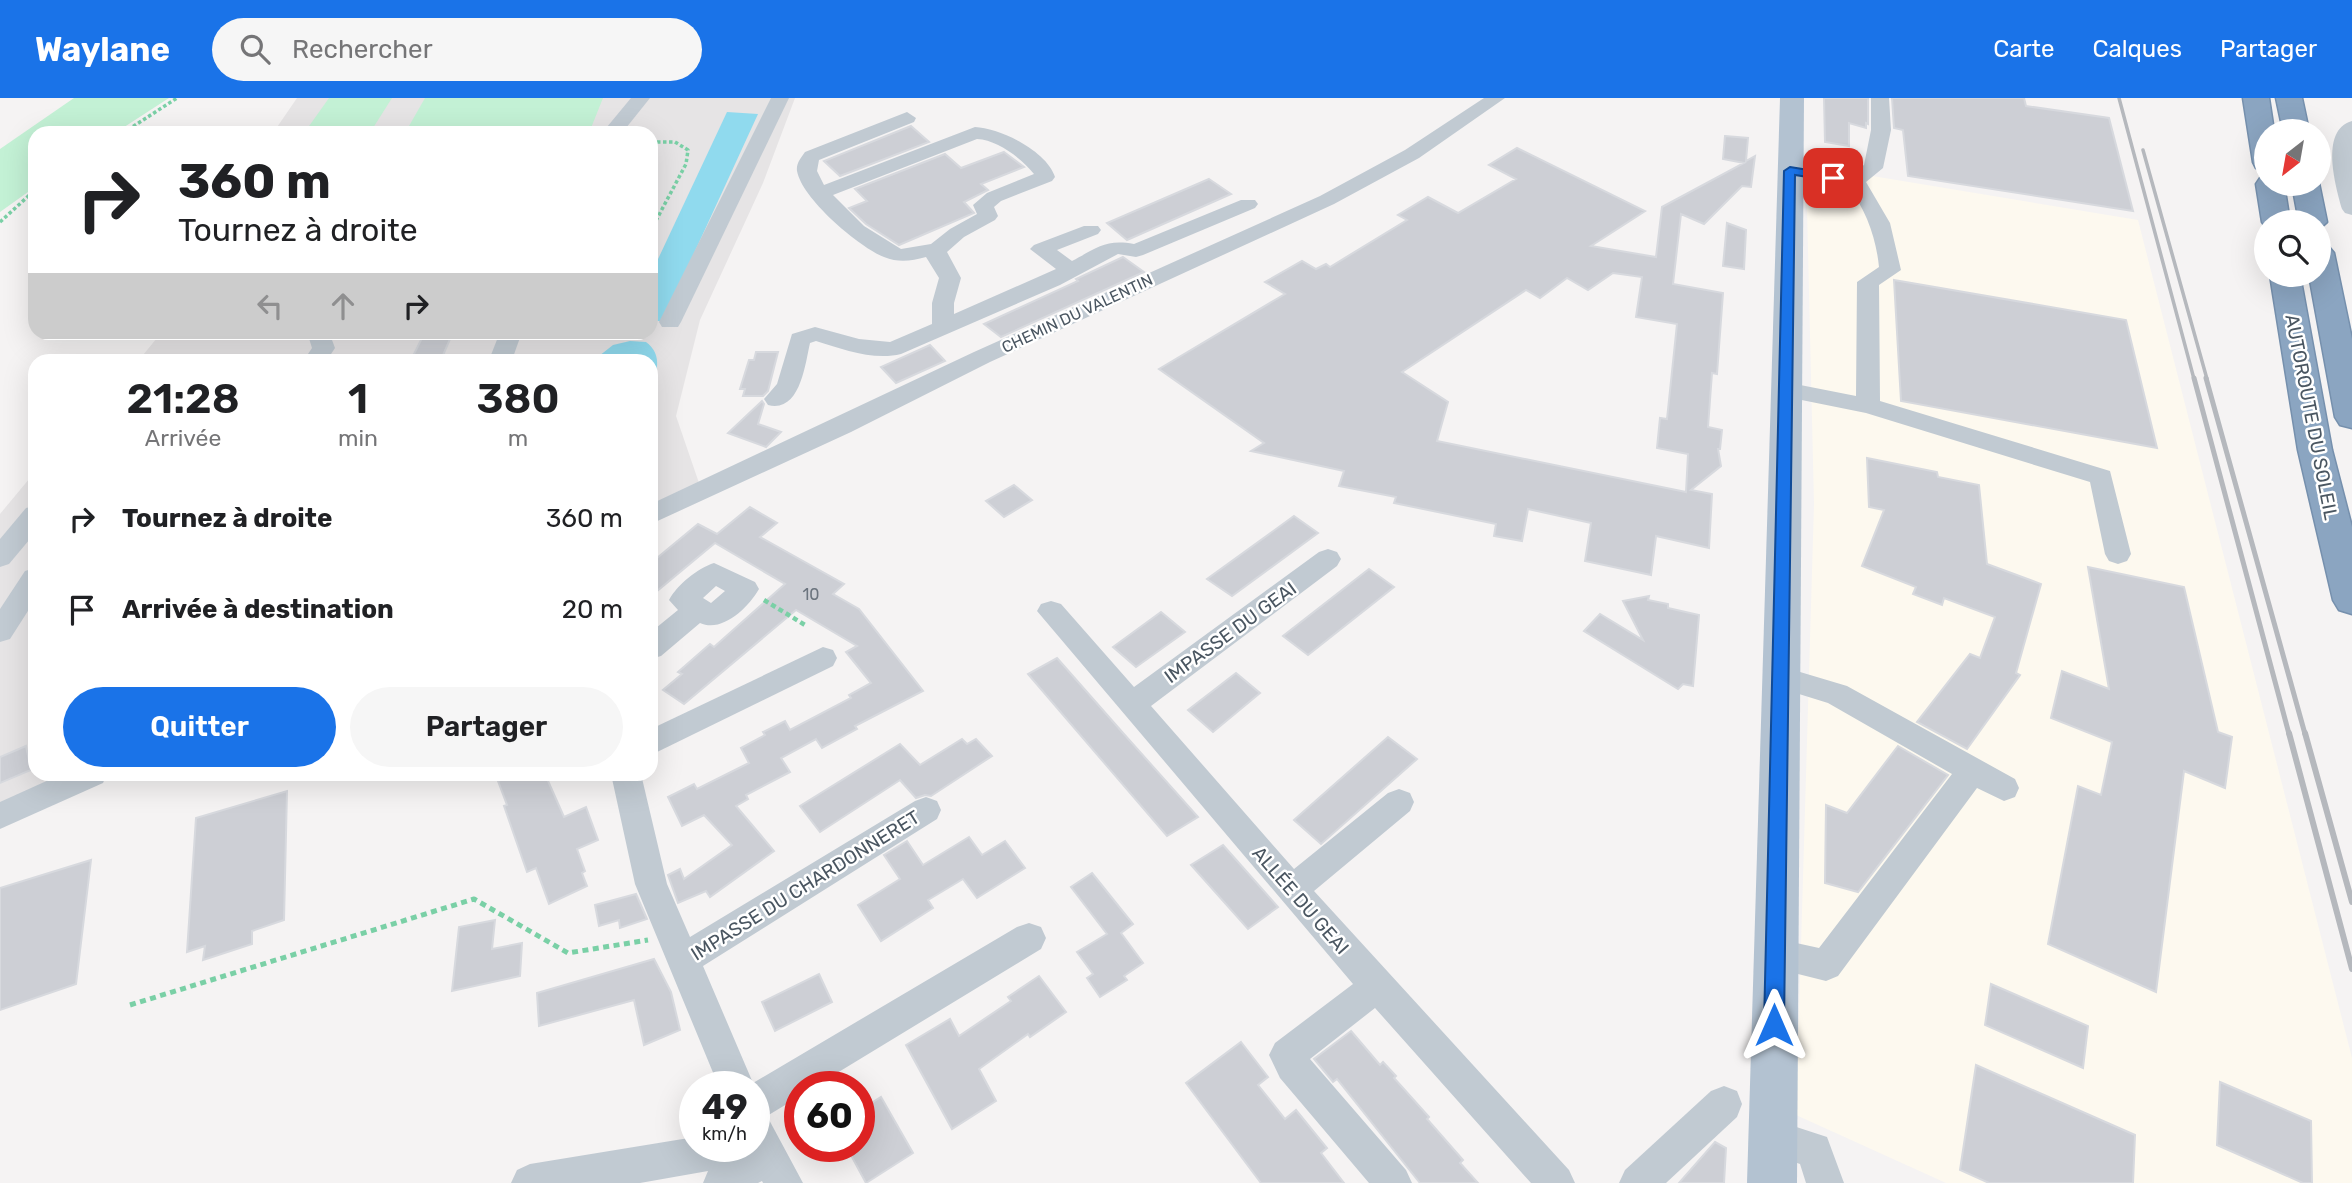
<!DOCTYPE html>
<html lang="fr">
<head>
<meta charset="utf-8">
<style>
	:root { --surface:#fff; --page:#f6f6f6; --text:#202124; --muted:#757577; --accent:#1a73e8 }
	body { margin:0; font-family:Rubik,sans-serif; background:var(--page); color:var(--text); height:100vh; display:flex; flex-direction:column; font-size:26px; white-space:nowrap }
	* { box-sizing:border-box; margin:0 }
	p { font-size:23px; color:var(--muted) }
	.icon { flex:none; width:38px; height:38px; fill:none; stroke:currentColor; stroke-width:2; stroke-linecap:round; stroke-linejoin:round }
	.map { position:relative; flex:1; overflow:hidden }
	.details { position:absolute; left:28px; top:256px; width:630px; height:427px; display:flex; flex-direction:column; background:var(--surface); border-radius:21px; box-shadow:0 7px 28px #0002 }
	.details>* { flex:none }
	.hud { position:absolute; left:28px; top:28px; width:630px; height:214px; border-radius:21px; box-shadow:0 7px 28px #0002; background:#fff; color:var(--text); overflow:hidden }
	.needle { width:46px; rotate:211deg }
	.controls { position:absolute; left:2254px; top:21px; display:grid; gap:14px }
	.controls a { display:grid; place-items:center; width:77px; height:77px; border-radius:50%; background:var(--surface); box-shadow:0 7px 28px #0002; font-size:35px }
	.speed { position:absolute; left:679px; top:973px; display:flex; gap:14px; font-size:35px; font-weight:700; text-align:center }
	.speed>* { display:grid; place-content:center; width:91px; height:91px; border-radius:50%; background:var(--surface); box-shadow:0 7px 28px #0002; line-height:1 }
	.speed small { font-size:18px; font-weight:400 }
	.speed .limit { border:10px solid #d22; background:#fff; color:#111 }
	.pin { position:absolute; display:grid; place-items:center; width:60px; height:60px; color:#fff; margin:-30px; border-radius:14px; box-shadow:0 4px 10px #0006 }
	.me { position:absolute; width:77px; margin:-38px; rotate:0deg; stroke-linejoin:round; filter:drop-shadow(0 0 5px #0008) }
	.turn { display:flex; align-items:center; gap:24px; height:147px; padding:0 35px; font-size:32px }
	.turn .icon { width:91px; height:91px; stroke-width:2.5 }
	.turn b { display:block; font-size:49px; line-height:60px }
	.lanes { display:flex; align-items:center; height:66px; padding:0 35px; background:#0003; justify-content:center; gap:35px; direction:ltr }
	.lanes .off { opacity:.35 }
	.eta { display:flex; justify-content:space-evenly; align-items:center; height:119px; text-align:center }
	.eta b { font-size:42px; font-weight:600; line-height:49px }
	.button { display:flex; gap:14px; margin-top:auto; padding:14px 35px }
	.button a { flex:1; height:80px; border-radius:42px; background:var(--accent); color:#fff; font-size:28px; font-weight:600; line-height:80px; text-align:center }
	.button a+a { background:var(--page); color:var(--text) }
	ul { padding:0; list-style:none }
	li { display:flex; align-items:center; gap:21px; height:91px; padding:0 35px }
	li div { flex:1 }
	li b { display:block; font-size:26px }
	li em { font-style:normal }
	header { display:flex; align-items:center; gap:42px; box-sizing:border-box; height:98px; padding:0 35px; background:var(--accent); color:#fff }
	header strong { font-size:33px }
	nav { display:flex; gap:38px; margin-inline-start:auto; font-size:24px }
	.search { width:490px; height:63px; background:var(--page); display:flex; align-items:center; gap:18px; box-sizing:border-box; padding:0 24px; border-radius:38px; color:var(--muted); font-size:26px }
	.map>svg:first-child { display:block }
	.commercial { fill:#fdf9ef }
	.education { fill:#e6e4e5 }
	.green { fill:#c3f1d5 }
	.water { fill:#90daee }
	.building { fill:#cdcfd5; stroke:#d7d9de; stroke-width:2; fill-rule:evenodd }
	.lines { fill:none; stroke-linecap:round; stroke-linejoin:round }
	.highway-casing { stroke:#7690ad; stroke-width:3 }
	.path-far2 { stroke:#7ad0a6; stroke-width:3.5; stroke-dasharray:3.5 2.5; stroke-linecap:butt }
	.path-far1 { stroke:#7ad0a6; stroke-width:4.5; stroke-dasharray:5 3.5; stroke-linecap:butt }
	.path { stroke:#7ad0a6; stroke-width:5; stroke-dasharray:6 4.5; stroke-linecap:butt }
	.minor { fill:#c1cad2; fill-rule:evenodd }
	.major { fill:#b3c2d1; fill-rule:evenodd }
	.highway { fill:#8ba5c1; fill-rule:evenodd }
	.rail-far2 { stroke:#b5b8bd; stroke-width:3.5 }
	.rail-far1 { stroke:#b5b8bd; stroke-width:5 }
	.rail { stroke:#b5b8bd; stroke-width:6 }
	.route { fill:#1a73e8; stroke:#114b97; stroke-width:2 }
	.labels { text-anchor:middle; stroke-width:5; stroke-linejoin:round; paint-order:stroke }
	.far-street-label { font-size:16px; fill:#4a5661; stroke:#fff }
	.number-label { font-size:16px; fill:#6b747e }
	.street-label { font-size:19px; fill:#4a5661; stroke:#fff }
</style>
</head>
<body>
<header>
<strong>Waylane</strong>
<div class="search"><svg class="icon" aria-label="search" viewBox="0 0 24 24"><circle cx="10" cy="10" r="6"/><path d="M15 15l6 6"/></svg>Rechercher</div>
<nav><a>Carte</a><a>Calques</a><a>Partager</a></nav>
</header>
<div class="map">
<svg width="2352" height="1085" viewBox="0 0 2352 1085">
	<rect width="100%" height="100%" fill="#f5f3f3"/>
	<path class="commercial" d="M1806,67L2138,122L2352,960V1085H1946L1796,1017L1814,406Z"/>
	<g class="education">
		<path d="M297,0H795L763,85L700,222L676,318L699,385L651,408V262H139L161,235L651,234V35H273Z"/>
		<path d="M35,374V676H73L0,710V416Z"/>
	</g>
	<g class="green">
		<path d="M74,0H169L115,35H35V89L0,114V51Z"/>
		<path d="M329,0H392L373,30L307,31Z"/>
		<path d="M425,0H603L589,35H405Z"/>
	</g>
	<g class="water">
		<path d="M727,14L758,16L663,223H651V176Z"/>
		<path d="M630,243L646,244C664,257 656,276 651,293V262H594L613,247Z"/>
	</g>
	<g class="building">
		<path d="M1824,0H1868V26L1866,25V30L1849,25V48L1825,44Z"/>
		<path d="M1892,0H2024L2026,8L2109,20L2133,113L1908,78L1903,32L1894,30Z"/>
		<path d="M911,28L929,44L840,78L824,63Z"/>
		<path d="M1725,38L1748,40L1746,63L1755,58L1751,89L1742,88L1704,126L1681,116L1673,186L1723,195L1717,276L1712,275L1708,329L1722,332L1720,351H1718L1721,368L1691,392L1712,396L1709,450L1656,438L1651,477L1585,463L1591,425L1528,411L1522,443L1494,438L1496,426L1394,405L1396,399L1339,388L1344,373L1251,353L1264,345L1159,271L1285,196L1265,184L1302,163L1316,171L1326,166L1330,169L1407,122L1398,117L1428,99L1458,115L1516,81L1489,67L1517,50L1645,113L1591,148L1656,159L1662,109L1744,65L1723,61ZM1613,175L1642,179L1636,219L1677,226L1667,321L1660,320L1657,350L1688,356L1686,394L1437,343L1448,304L1402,274L1526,192L1540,200L1567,180L1588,192Z"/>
		<path d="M1004,54L1024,69L981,86L988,92L964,104L974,115L899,147L866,126L849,110L867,103L855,91L945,56L961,70Z"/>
		<path d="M1209,81L1231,96L1127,142L1107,125Z"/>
		<path d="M1727,125L1746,132L1744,171L1723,168Z"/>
		<path d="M1123,159L1144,174L1001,239L984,226L1078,183L1076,181Z"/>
		<path d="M1894,182L2126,222L2157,350L1901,303Z"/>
		<path d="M425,234H453L441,262H411Z"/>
		<path d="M930,247L945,263L896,285L881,269Z"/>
		<path d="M756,254H778L768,293L763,298H743L745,291H740L749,262H754Z"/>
		<path d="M762,303L764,306L758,326L781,334L766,349L728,335Z"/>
		<path d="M1867,360L1937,374L1938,379L1979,387L1987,466L2041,486L2016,575L2020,577L1967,651L1917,624L1970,556L1980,560L1995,519L1944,500L1942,507L1913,496L1916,489L1862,468L1884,412L1869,409Z"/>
		<path d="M1014,387L1032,402L1004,419L986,403Z"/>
		<path d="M750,409L777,425L760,439L844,486L833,496L859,511L923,593L855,628L857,631L822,650L816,641L781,660L790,674L746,697L748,701L736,708L774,753L710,799L706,793L678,805L668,777L680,771L684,781L732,747L704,717L682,728L668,699L694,686L697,691L749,665L741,650L765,637L763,634L785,623L790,632L851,600L849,597L871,585L846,554L857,548L796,512L684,606L663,592L682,576L678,574L710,546L714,549L785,486L715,445L651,498V465L698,426L717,436Z"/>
		<path d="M1294,418L1318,435L1232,498L1207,481Z"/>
		<path d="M2088,469L2184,489L2218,634L2232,639L2225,690L2184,673L2156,894L2048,846L2078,688L2101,697L2112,644L2051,620L2062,573L2109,591Z"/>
		<path d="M1369,471L1394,489L1308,557L1283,538Z"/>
		<path d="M1649,498L1648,502L1668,506V510L1699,517L1693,588L1683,586L1678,591L1584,533L1600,516L1643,542L1623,503Z"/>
		<path d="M1161,514L1185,534L1136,569L1113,549Z"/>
		<path d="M1057,560L1123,635L1198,719L1167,738L1028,576Z"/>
		<path d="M1236,575L1260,595L1213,634L1188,612Z"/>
		<path d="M1388,639L1417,661L1321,746L1294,722Z"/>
		<path d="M962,641L967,646L976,641L992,658L931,698L925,697L916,700L900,682L820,734L800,708L900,646L920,667Z"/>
		<path d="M26,648L31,672L0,685V659Z"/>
		<path d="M1898,648L1948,677L1858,794L1825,785L1826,707L1847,715Z"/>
		<path d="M515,676H545L564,719L586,709L598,742L577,751L585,773L582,775L587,788L549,806L536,770L527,774L504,708L507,707L498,683Z"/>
		<path d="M287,693L284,822L252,833V846L203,862L205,848L187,854L196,720Z"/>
		<path d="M969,739L982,757L1005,743L1025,770L977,800L963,781L928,802L933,810L881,843L858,807L900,781L884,757L907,743L923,767Z"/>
		<path d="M1223,747L1278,809L1248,831L1191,767Z"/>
		<path d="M91,762L76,886L0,912V790Z"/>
		<path d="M1092,775L1133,826L1121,835L1143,865L1124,878L1127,882L1100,899L1087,880L1093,876L1077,854L1107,836L1071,789Z"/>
		<path d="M636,796L647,821L620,830L619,822L599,828L595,807Z"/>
		<path d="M495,822L492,851L522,845L520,878L452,893L459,829Z"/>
		<path d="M654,861L671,894L680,932L644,947L634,902L539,928L537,895Z"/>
		<path d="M819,876L832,904L775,933L762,904Z"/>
		<path d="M1039,878L1066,914L1030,939L1028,936L979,971L996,1003L952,1031L906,947L950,921L959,938L1011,903L1008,899Z"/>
		<path d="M1991,886L2088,928L2083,970L1985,927Z"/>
		<path d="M1351,933L1380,967L1383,964L1396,978L1394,980L1429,1019L1427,1021L1463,1062L1460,1065L1478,1085H1420L1337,981L1333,984L1314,961Z"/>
		<path d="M1241,944L1268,979L1258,987L1285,1021L1296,1012L1327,1050L1321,1055L1344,1085H1261L1186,985Z"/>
		<path d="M1976,967L2135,1037L2133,1085H1989L1960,1072Z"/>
		<path d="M2220,984L2311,1023L2312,1085H2303L2217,1047Z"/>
		<path d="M881,999L913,1055L866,1085L846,1048H859V1013Z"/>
		<path d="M1715,1044L1726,1050L1724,1085H1679Z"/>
	</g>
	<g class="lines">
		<g class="highway-casing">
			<g id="highway">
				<path d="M2243,0H2269L2274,33H2266V72L2256,70L2253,64Z"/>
				<path d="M2276,0H2302L2309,33H2283Z"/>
				<path d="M2266,79V86H2284L2290,124H2266V130L2262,124L2256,86L2260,80Z"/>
				<path d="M2319,85L2327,124L2319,131V124H2299L2292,86Z"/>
				<path d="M2319,146L2329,149L2334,155L2352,241V330L2340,327L2335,319L2309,177H2319Z"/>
				<path d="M2270,177H2300L2332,352L2352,429V516L2339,512L2333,502L2298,352Z"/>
			</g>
		</g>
		<g class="path-far2">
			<path d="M123,35L177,0"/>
			<path d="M651,44H675L688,52L686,66L651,132"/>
			<path d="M0,124L35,92"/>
		</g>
		<path class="path-far1" d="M764,502L805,527"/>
		<path class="path" d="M130,907L474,801L568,855L648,842"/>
		<g class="minor">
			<path d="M631,0H650L622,35H602Z"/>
			<path d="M771,0H789L681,224L678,229H662L659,224Z"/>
			<path d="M1484,0H1505L1419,60L1334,106L990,264L851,334L651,426V406L974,254L1320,98L1405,52Z"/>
			<path d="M1871,0H1889L1891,32L1883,70L1866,84L1890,125L1901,172L1879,187L1880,303L2110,373L2131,456L2127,463L2118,466L2109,463L2105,456L2090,384L1866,315L1777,297L1773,292L1777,287L1785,284L1856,298L1857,184L1879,169C1876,139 1866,112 1848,88L1790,79L1783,77L1780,73L1783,69L1790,67L1851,76L1864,67L1871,32Z"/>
			<path d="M907,14L916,20L914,24L819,62L817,73L824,87L975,29C1000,30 1047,53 1055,79L1052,83L1001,103L994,109L998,118L995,122L964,139L947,154L961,180L954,205V216L1056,171L1030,151L1034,147L1084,128H1098L1101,132L1098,136L1057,152L1072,163C1097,150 1105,141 1134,146L1241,102H1255L1258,106L1255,110L1143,157L1136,159L1118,156L1060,187L901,256C874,263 842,251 816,243L810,245C805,267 800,315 768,307L764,301L777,286L792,236L815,229L859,241L890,244L932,226V205L939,180L926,159C911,163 899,165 884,159C859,149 802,101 797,73C796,65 801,60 805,54ZM977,41C998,42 1022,61 1034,76L987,95L973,107L977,116L950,131L931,146L901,151L864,128L833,97Z"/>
			<path d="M2352,23V117L2345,115L2342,111C2336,89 2319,32 2352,23Z"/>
			<path d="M307,234H329L335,250L327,262H304L312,250Z"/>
			<path d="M500,234H522L512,262H489Z"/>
			<path d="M35,408V435L9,466L0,469V441L26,410Z"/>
			<path d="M1328,451L1337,454L1341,461L1337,468L1151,608L1294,771L1388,695L1399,691L1410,695L1414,704L1410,713L1314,793L1569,1072L1575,1085H1531L1375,910L1310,961L1406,1072L1412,1085H1369L1280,980L1269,957L1275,945L1353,886L1037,513L1041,506L1051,503L1061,506L1134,589L1319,454Z"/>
			<path d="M714,465L755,484L759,491C748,510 722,535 700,525L661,558L651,561V534L678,512L669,502C677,487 698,470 714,465ZM716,488L725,493L711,505L703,500Z"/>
			<path d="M35,470V502L10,541L0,544V511L25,473Z"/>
			<path d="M823,549L833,552L837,560L833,568L651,657V631Z"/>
			<path d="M1780,568L1847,588L2015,681L2019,690L2015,699L2004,703L1977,690L1838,878L1826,883L1762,867L1757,856L1762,845L1774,840L1819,850L1952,676L1828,605L1770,587L1766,579L1770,571Z"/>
			<path d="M62,676H107L103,685L0,731V704Z"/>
			<path d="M611,676H641L667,786L690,839L915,703L926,699L937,703L941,712L937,721L703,868L753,985L1017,829L1029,825L1041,829L1046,840L1041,851L814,989H800V998L767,1018L803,1085H763L762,1083L758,1085H703L708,1073L640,1085H511L517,1072L530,1066L695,1039V1048H754V989H719L635,786Z"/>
			<path d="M1724,988L1737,993L1742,1006L1737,1019L1666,1085H1619L1625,1072L1711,993Z"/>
			<path d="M1772,1021L1827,1039L1844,1085H1806L1800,1066L1759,1052L1754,1039L1759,1026Z"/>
		</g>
		<path class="major" d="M1780,0H1804L1797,1085H1747Z"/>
		<use href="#highway" class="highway"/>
		<g class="rail-far2">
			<path d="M2119,0L2194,281"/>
			<path d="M2143,52L2207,281"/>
		</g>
		<g class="rail-far1">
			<path d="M2194,280L2289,636"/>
			<path d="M2206,280L2305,636"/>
		</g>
		<g class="rail">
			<path d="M2289,635L2352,871"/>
			<path d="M2305,635L2352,804"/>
		</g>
	</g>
	<path class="route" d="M1790,69L1833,76L1839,80L1833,83L1795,77L1784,927L1781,934L1774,937L1767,934L1764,927L1784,73Z"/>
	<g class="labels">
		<g class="far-street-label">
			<text transform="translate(1077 215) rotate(-25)" y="6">CHEMIN DU VALENTIN</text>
		</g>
		<g class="number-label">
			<text x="811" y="502">10</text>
		</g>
		<g class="street-label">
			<text transform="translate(2312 319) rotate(79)" y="7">AUTOROUTE DU SOLEIL</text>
			<text transform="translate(1230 534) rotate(-36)" y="7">IMPASSE DU GEAI</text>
			<text transform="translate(805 787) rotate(-32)" y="7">IMPASSE DU CHARDONNERET</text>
			<text transform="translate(1301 802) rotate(49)" y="7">ALLÉE DU GEAI</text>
		</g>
	</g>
</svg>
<div class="controls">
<a><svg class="needle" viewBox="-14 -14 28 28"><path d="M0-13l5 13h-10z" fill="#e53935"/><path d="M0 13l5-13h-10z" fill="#757577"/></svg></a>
<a><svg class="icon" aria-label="search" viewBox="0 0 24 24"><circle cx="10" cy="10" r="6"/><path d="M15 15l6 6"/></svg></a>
</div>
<div class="speed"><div>49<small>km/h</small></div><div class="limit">60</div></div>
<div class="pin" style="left:1833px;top:80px;background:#d93025"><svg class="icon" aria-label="arrive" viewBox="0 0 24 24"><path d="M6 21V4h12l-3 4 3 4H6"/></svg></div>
<svg class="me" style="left:1774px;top:927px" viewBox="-20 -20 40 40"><path d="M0-17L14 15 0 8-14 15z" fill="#1a73e8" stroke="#fff" stroke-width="4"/></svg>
<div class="hud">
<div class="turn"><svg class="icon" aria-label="right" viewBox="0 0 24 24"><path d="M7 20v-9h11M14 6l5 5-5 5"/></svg><div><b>360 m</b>Tournez à droite</div></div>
<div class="lanes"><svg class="icon off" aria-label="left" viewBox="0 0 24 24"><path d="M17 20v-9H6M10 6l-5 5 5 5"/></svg><svg class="icon off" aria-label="ahead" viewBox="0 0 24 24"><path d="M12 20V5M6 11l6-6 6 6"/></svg><svg class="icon" aria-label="right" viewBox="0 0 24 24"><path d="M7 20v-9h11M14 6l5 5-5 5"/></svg></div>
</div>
<section class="details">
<div class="eta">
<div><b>21:28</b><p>Arrivée</p></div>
<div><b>1</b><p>min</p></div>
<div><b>380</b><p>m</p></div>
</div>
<ul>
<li><svg class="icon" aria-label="right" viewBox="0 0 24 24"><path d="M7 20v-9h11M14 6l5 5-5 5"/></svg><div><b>Tournez à droite</b></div><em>360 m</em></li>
<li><svg class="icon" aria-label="arrive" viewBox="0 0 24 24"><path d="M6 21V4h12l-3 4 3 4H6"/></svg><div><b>Arrivée à destination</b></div><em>20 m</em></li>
</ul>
<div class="button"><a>Quitter</a><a>Partager</a></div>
</section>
</div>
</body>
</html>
